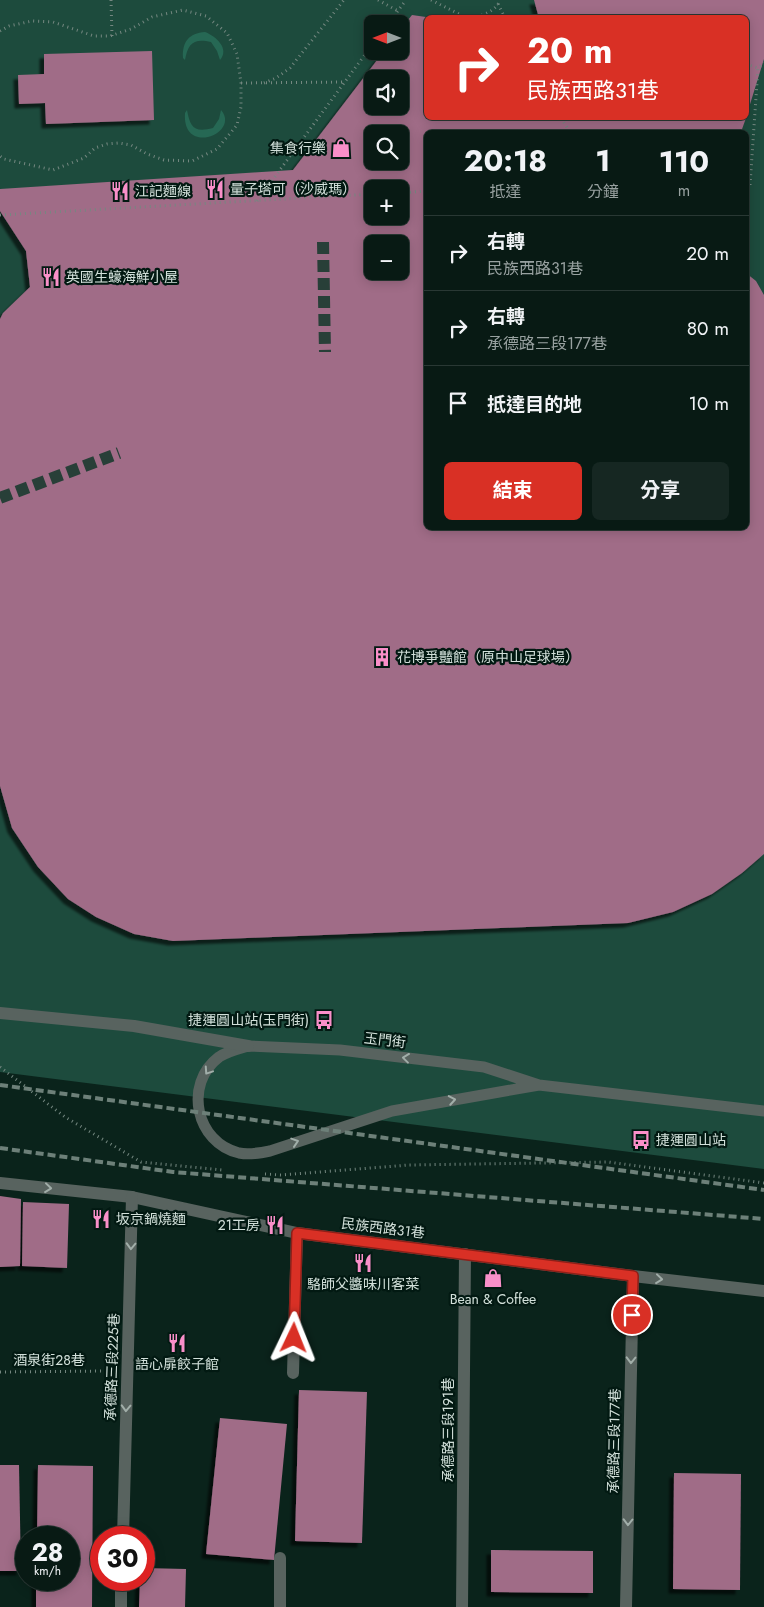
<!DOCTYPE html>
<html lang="zh-TW">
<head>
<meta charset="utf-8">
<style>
	:root { --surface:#081a14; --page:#162722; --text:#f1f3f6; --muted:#98a1a0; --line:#293834; --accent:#d93025 }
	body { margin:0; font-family:Jost,"Noto Sans TC",sans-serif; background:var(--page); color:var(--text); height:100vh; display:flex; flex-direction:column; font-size:19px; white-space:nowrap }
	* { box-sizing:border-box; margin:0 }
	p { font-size:16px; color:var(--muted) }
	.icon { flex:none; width:28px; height:28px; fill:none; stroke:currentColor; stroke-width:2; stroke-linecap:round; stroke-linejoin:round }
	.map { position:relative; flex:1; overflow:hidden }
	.drawer { position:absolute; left:424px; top:130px; width:325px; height:400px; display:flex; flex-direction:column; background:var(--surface); border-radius:8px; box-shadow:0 2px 12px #0003,0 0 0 1px var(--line) }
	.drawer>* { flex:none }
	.hud { position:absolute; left:424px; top:15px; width:325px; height:105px; border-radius:8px; box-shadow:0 2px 12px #0003,0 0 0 1px var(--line); background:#d93025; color:#fff; overflow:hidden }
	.needle { width:32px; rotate:270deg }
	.fabs { position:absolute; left:364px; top:15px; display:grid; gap:10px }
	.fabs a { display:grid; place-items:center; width:45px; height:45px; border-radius:8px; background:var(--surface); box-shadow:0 2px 12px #0003,0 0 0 1px var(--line); font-size:25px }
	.speed { position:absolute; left:15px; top:1526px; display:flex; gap:10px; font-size:25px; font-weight:700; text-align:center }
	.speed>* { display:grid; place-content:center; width:65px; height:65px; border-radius:50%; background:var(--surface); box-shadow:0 2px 12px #0003,0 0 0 1px var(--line); line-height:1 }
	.speed small { font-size:12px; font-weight:400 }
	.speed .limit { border:8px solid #d22; background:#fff; color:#111 }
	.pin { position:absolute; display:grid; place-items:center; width:42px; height:42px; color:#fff; margin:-21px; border:2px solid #fff; border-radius:50%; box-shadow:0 1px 5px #0007 }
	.me { position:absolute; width:55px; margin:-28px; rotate:2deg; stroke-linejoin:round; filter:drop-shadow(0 0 4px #0008) }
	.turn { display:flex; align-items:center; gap:18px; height:105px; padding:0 20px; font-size:22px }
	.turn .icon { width:65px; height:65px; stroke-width:2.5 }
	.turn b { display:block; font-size:35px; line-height:42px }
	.eta { display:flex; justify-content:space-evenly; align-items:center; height:85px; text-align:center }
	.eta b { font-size:30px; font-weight:700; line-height:35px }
	.action { display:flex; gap:10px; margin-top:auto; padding:10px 20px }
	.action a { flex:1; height:58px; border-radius:8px; background:var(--accent); color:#fff; font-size:20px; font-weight:700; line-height:58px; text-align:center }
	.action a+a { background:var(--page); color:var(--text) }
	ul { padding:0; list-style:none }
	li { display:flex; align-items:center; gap:15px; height:75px; padding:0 20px; border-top:1px solid var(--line) }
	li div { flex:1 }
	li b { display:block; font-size:19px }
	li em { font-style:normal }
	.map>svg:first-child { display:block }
	.green { fill:#1d4b3d; fill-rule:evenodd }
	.water { fill:#266854 }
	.building { fill:#a06c87; fill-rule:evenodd; filter:url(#shadow) }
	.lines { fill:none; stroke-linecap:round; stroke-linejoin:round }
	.street-tunnel { stroke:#283f38; stroke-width:12; stroke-dasharray:12 6; stroke-linecap:butt }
	.path { stroke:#758881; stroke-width:3; stroke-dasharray:1 4; stroke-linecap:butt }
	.lane { stroke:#58635f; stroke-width:11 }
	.street { stroke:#58635f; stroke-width:12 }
	.rail { stroke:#6d8079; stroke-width:4; stroke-dasharray:8 4; stroke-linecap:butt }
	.oneway { stroke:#a1aea9 }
	.route-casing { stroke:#8d1f18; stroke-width:12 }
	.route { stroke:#d93025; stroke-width:9 }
	.labels { text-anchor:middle; stroke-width:4.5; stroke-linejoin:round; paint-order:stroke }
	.poi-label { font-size:14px; fill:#d2e0da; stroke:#021912; text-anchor:start }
	.street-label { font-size:14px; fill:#d2e0da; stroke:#021912 }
</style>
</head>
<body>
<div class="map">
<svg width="764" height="1607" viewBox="0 0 764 1607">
	<defs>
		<filter id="shadow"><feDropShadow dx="-4.5" dy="4.5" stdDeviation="1" flood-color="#0009"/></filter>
	</defs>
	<rect width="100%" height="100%" fill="#0a231b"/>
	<path class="green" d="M0,0H764V1169L0,1072ZM426,18H746V118H426ZM372,24H400V51H372ZM372,79H400V106H372ZM426,132H746V528H426ZM372,134H400V161H372ZM372,189H400V216H372ZM372,244H400V271H372Z"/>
	<g class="water">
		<path d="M205,32C216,36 230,49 220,60L217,51L211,42C193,38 188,44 185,60L183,58C182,42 189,33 205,32Z"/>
		<path d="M187,110C190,127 194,133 213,128L219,119L221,110C241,133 182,157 185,113Z"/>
	</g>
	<g class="building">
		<path d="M534,0H764V59L747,114L746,18H539Z"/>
		<path d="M412,15L426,17V118H746L741,132H426V528H746V273L756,281L764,295V854L742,873L712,894L673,912L628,923L173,941L134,934L96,917L68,899L38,867L12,828L0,786V319L3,313L30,287L26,251L0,211V189L293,170L384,51H400V30ZM372,79H400V106H372ZM372,134H400V161H372ZM372,189H400V216H372ZM372,244H400V271H372Z"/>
		<path d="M152,51L154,120L46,124L45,103L19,104L18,75L44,74V54Z"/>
		<path d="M0,1196L21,1199L20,1266L0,1267Z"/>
		<path d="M23,1202L69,1204L67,1268L22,1266Z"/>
		<path d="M299,1390L367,1392L362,1543L295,1541Z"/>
		<path d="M220,1418L287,1424L274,1560L206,1554Z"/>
		<path d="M0,1465H19L21,1571H0Z"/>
		<path d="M38,1465L93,1466L92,1607H36V1580H69V1538H37Z"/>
		<path d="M674,1473L741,1474L740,1590L673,1589Z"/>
		<path d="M491,1550L593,1551V1593L491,1592Z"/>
		<path d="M144,1568L186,1569L185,1607H139L140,1580H144Z"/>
	</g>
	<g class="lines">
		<g class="street-tunnel">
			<path d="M323,242L325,352"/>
			<path d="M0,498L119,453"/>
		</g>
		<g class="path">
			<path d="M111,0L112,36"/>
			<path d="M378,0L398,11"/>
			<path d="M431,0L467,18"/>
			<path d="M498,4L505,18"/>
			<path d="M472,18C483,15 495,12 500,0"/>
			<path d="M388,24L406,0"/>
			<path d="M0,31L9,26L32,21L53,22L94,36H110L131,29L152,17L183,10L206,16L227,33L237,54L241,83V107L237,125L217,149L192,161L164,160L147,154L131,145L119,143L107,144L95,148L84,158L53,170L4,159L0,156"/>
			<path d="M746,64L758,68"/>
			<path d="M241,83L345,82"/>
			<path d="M264,83L276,78L290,68L344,0"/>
			<path d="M561,118L570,132"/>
			<path d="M750,185L758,68L764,63"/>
			<path d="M400,193L426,191"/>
			<path d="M257,201L372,45"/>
			<path d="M0,215L372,194"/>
			<path d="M0,1067L65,1117L141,1162L222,1170"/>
			<path d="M265,1174L281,1175L409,1165L608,1162L764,1183"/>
			<path d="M0,1372L107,1371"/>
		</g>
		<path class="lane" d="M539,1085L392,1111L270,1151C260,1153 250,1155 239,1153C196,1143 183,1084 219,1057C228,1051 238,1049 248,1046L340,1050L484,1067L539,1085L764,1111"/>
		<g class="street">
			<path d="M0,1013L134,1026L248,1046"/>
			<path d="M0,1183L132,1197L297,1233L633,1276L764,1291"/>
			<path d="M293,1373L297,1233"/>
			<path d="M123,1538L132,1197"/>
			<path d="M121,1607V1580"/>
			<path d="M280,1607V1558"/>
			<path d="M462,1607L465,1254"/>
			<path d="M626,1607L633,1276"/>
		</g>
		<g class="rail">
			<path d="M0,1085L764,1190"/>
			<path d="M0,1148L173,1172L764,1219"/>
		</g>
	</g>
	<defs><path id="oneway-chevron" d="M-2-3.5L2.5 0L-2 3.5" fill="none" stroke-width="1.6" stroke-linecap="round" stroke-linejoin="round" transform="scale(1.25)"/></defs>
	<g class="oneway">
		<use href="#oneway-chevron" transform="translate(406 1058) rotate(-173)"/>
		<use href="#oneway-chevron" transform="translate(208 1071) rotate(124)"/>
		<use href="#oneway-chevron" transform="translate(452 1100) rotate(-10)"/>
		<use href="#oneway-chevron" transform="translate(295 1142) rotate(-18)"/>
		<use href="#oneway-chevron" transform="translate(48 1188) rotate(6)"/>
		<use href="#oneway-chevron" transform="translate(131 1246) rotate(92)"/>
		<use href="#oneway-chevron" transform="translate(659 1279) rotate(6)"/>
		<use href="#oneway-chevron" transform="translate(631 1360) rotate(91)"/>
		<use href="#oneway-chevron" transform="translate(126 1408) rotate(92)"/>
		<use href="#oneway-chevron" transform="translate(628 1522) rotate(91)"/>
	</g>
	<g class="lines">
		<g class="route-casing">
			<path id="route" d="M294,1338L297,1233L633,1276L632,1315"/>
		</g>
		<use href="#route" class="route"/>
	</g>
	<defs>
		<g id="shop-bare" transform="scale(1.5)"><path d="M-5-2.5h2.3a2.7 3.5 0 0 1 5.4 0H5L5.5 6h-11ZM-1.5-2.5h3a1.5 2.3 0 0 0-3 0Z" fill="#f98fc9" stroke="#021912" stroke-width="2.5" paint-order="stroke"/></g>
		<g id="restaurant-bare" transform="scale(1.5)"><path d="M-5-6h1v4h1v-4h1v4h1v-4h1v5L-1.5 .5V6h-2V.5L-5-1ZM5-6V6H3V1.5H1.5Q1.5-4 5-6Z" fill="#f98fc9" stroke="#021912" stroke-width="2.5" paint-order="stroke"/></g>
		<g id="building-bare" transform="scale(1.5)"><path d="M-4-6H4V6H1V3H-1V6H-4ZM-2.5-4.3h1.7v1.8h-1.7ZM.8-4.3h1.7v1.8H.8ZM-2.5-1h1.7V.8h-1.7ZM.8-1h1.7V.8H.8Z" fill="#f98fc9" stroke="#021912" stroke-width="2.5" paint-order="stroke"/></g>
		<g id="bus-bare" transform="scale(1.5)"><path d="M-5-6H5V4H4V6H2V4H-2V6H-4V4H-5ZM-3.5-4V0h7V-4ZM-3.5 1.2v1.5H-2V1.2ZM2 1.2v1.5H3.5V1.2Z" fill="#f98fc9" stroke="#021912" stroke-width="2.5" paint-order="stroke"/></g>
	</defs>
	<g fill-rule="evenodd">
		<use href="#shop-bare" x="341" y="148"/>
		<use href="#restaurant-bare" x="215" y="189"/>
		<use href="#restaurant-bare" x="120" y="191"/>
		<use href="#restaurant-bare" x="51" y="277"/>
		<use href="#building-bare" x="382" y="657"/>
		<use href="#bus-bare" x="324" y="1020"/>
		<use href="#bus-bare" x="641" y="1140"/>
		<use href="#restaurant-bare" x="101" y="1219"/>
		<use href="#restaurant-bare" x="275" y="1225"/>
		<use href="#restaurant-bare" x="363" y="1263"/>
		<use href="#shop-bare" x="493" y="1278"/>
		<use href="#restaurant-bare" x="177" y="1343"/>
	</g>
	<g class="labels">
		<g class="poi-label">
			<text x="326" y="153" text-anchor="end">集食行樂</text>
			<text x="230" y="194">量子塔可（沙威瑪）</text>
			<text x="135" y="196">江記麵線</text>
			<text x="66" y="282">英國生蠔海鮮小屋</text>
			<text x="397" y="662">花博爭豔館（原中山足球場）</text>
			<text x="309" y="1025" text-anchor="end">捷運圓山站(玉門街)</text>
			<text x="656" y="1145">捷運圓山站</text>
			<text x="116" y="1224">坂京鍋燒麵</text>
			<text x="260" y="1230" text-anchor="end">21工房</text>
			<text x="363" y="1289" text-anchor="middle">駱師父醬味川客菜</text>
			<text x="493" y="1304" text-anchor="middle">Bean &amp; Coffee</text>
			<text x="177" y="1369" text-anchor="middle">語心扉餃子館</text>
		</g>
		<g class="street-label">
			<text transform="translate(385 1040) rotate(7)" y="5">玉門街</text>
			<text transform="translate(383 1228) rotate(7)" y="5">民族西路31巷</text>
			<text x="49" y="1365">酒泉街28巷</text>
			<text transform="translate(112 1367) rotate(-88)" y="5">承德路三段225巷</text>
			<text transform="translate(448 1430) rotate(-90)" y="5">承德路三段191巷</text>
			<text transform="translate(614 1441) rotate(-89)" y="5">承德路三段177巷</text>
		</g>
	</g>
</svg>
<div class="fabs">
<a><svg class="needle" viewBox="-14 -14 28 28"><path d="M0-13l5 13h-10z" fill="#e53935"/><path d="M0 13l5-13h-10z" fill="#98a1a0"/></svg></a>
<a><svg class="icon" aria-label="sound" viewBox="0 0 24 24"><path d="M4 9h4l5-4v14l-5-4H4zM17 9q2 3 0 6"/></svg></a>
<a><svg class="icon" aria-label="search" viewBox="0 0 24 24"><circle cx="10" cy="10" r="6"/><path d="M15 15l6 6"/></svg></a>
<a>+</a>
<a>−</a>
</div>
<div class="speed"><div>28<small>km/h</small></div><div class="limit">30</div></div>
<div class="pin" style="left:632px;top:1315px;background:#d93025"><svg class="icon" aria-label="arrive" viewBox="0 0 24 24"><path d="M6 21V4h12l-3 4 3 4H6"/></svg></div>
<svg class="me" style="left:294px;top:1338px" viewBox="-20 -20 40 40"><path d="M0-17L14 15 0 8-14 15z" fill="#d93025" stroke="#fff" stroke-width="4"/></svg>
<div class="hud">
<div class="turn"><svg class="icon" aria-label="right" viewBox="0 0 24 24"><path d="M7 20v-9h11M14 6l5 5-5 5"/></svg><div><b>20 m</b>民族西路31巷</div></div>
</div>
<section class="drawer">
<div class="eta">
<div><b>20:18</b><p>抵達</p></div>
<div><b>1</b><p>分鐘</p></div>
<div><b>110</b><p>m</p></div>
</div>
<ul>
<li><svg class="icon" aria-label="right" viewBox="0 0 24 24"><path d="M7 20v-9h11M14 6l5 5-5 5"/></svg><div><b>右轉</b><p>民族西路31巷</p></div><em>20 m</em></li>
<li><svg class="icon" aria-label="right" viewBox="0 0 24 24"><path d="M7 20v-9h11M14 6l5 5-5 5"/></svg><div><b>右轉</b><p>承德路三段177巷</p></div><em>80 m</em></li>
<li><svg class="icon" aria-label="arrive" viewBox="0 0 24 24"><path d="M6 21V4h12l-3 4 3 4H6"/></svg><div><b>抵達目的地</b></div><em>10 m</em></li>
</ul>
<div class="action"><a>結束</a><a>分享</a></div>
</section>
</div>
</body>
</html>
